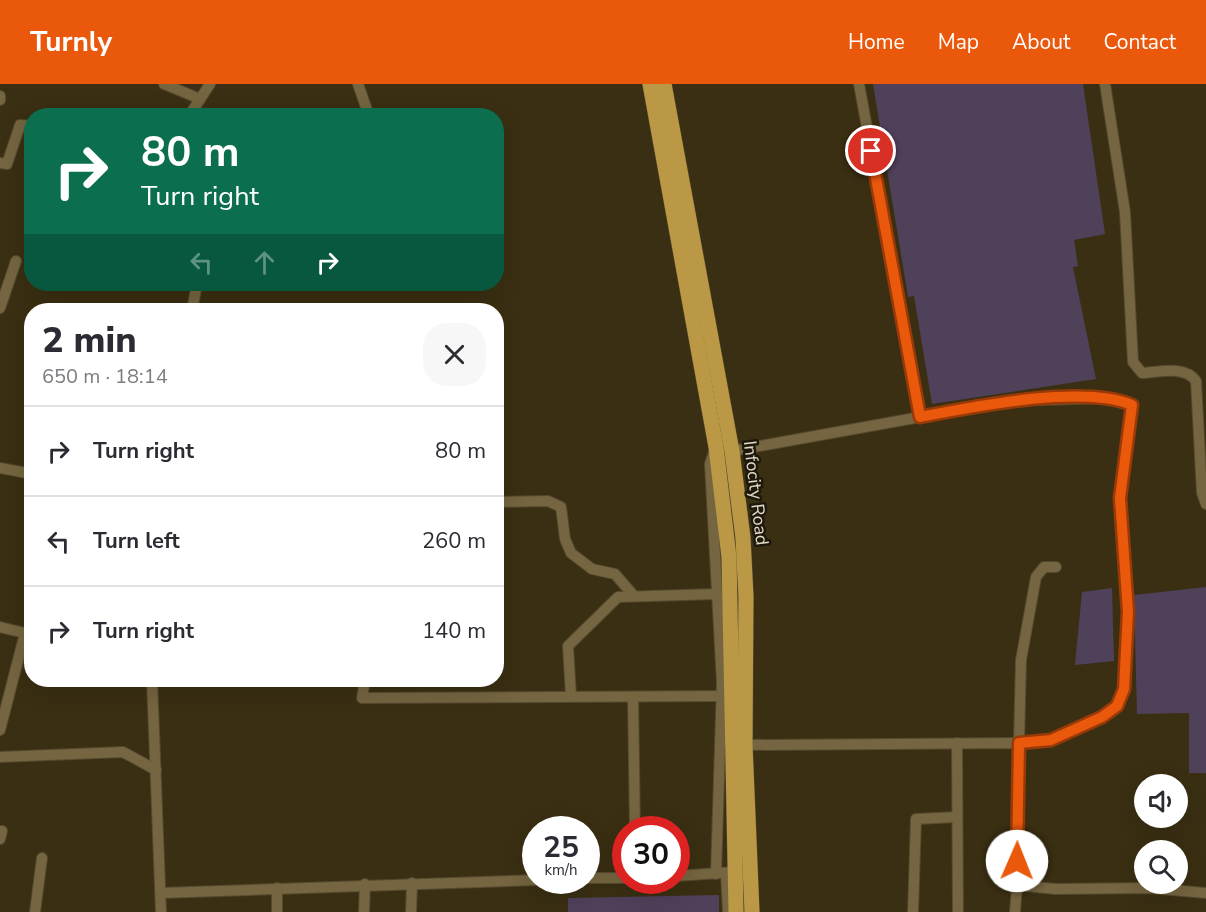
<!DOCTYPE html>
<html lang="en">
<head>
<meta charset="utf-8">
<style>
	:root { --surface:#fff; --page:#f7f7f7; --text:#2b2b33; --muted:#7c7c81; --line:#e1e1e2; --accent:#ea580c }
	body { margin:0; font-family:"Nunito Sans",sans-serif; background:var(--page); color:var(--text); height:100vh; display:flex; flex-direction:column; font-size:22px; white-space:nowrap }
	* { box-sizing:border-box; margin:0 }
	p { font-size:20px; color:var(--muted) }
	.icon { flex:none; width:33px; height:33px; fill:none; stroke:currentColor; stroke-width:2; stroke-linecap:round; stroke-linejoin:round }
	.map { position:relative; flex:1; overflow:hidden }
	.sheet { position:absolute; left:24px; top:219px; width:480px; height:384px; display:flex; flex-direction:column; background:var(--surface); border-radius:24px; box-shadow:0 6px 24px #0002 }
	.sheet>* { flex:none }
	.guide { position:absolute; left:24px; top:24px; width:480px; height:183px; border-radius:24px; box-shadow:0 6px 24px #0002; background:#0b6e4f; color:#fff; overflow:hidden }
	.buttons { position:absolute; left:1134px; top:690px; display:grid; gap:12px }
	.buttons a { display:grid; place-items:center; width:54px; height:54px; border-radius:50%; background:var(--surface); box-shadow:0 6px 24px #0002; font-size:30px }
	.speed { position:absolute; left:522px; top:732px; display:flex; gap:12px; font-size:30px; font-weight:700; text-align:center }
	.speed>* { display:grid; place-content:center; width:78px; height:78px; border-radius:50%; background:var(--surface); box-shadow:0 6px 24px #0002; line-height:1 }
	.speed small { font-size:15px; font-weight:400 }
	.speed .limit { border:9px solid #d22; background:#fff; color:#111 }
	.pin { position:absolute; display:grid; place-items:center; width:51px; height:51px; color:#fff; margin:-26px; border:3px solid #fff; border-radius:50%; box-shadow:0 2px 6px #0007 }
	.me { position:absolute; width:66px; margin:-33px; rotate:1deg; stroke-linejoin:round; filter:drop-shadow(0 0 4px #0008) }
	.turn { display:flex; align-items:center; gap:21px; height:126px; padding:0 18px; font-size:27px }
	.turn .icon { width:78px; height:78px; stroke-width:2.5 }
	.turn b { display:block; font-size:42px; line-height:51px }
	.lanes { display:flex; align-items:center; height:57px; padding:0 18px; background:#0003; justify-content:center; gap:30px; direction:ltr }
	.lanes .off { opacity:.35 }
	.round { display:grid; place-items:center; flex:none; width:63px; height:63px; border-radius:24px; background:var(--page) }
	.overview { display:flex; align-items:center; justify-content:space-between; height:102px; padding:0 18px }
	h1 { font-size:36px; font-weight:800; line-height:45px }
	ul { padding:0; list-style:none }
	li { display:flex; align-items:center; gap:18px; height:90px; padding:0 18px; border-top:2px solid var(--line) }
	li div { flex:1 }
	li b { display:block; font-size:22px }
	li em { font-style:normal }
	header { display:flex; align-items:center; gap:36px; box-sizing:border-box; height:84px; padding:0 30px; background:var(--accent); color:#fff }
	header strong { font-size:28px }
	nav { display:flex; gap:33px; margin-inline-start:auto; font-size:21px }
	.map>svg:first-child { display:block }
	.building { fill:#50415b }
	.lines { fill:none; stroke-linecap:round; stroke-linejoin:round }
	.street-casing { stroke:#554a2f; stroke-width:12 }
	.primary-casing { stroke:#554a2f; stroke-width:16 }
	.street { stroke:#756540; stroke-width:10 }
	.primary { stroke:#ba9846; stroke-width:15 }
	.route-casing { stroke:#983908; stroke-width:15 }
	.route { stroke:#ea580c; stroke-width:10 }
	.labels { text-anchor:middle; stroke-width:5; stroke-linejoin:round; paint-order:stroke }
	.street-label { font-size:18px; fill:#e1dac9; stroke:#1d180b }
</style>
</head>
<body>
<header>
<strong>Turnly</strong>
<nav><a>Home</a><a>Map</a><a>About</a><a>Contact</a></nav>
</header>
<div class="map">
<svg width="1206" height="828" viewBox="0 0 1206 828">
	<rect width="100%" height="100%" fill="#3a2f12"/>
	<g class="building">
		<path d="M873,0H1083L1105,150L1074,156L1078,182L1073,183L1096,295L932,320L914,212L908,213Z"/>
		<path d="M1206,503V689H1189V629L1137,630L1134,511Z"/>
		<path d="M1112,504L1114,577L1075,581L1082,508Z"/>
		<path d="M719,811V828H568V814Z"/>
	</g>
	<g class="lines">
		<g class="street-casing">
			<g id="street">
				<path d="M164,0L200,15"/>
				<path d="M358,0L369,32"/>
				<path d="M859,0L920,333"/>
				<path d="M1105,0L1125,128L1133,278L1142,289C1159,288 1185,281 1196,297L1202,409L1206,420"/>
				<path d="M0,12V16"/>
				<path d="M189,32L210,0"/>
				<path d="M0,79L7,80L20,41L32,42"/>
				<path d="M0,224L16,177"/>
				<path d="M192,226L197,200"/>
				<path d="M715,365L710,380L722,599L716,790"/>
				<path d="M732,367L1009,317L1107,314L1132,321L1120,414L1128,528L1124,605L1117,623L1102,633L1051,656L1019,659L1021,576L1036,493L1044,483H1056"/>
				<path d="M0,384L32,390"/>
				<path d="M496,418L548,417L561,423L565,455L571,469L592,485L615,490L634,512"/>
				<path d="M0,543L25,549L0,646"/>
				<path d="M152,596L161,828"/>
				<path d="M365,596L362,614L722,612"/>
				<path d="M571,612L568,562L618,513L716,510"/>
				<path d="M633,614L635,746"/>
				<path d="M957,659L958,828"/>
				<path d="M745,661L1019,659L1017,801"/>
				<path d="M0,673L123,668L156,686"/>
				<path d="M0,747H2L0,755"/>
				<path d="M726,789L728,828"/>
				<path d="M676,792L734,788"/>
				<path d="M586,794H626"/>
				<path d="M277,804V828"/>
				<path d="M161,809L536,796"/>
				<path d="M35,828L42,774"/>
				<path d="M364,828L365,800"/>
				<path d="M411,828L412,799"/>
				<path d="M913,828L916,735L957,733"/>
				<path d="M1015,828L1017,801L1055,805L1149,804L1206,809"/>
			</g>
		</g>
		<g class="primary-casing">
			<g id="primary">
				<path d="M650,0L716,363L729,473L736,828"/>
				<path d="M664,0L732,367L743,454L746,513L745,661L752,828"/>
			</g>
		</g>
		<use href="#street" class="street"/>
		<use href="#primary" class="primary"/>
	</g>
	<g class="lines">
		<g class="route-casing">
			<path id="route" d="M871,67L920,333C972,323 1084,300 1132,321L1120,414L1128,528L1124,605L1117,622L1102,633L1051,656L1019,659L1017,777"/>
		</g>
		<use href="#route" class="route"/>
	</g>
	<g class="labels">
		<g class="street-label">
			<text transform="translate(756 409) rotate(83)" y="6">Infocity Road</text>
		</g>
	</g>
</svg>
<div class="buttons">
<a><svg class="icon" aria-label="sound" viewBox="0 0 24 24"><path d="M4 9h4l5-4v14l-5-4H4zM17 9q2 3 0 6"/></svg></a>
<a><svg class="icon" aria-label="search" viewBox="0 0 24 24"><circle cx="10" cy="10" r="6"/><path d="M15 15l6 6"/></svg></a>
</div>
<div class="speed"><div>25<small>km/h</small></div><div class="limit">30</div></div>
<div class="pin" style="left:871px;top:67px;background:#d93025"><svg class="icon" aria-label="arrive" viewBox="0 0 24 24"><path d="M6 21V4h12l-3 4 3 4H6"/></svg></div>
<svg class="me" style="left:1017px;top:777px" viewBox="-20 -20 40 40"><circle r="19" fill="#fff"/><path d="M0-13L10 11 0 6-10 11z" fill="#ea580c"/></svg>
<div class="guide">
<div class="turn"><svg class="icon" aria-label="right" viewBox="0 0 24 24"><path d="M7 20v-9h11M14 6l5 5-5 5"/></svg><div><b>80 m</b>Turn right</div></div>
<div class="lanes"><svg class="icon off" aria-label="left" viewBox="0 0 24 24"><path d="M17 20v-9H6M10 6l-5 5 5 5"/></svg><svg class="icon off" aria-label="ahead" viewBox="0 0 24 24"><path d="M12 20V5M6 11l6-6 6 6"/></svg><svg class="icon" aria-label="right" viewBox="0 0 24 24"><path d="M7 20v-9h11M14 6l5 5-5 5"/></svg></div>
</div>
<section class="sheet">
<div class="overview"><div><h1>2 min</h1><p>650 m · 18:14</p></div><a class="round"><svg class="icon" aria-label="close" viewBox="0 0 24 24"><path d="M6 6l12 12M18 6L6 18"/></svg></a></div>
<ul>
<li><svg class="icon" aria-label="right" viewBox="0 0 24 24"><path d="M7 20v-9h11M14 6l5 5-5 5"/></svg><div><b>Turn right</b></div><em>80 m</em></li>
<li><svg class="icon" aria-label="left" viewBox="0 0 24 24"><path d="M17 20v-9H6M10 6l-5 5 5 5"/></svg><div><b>Turn left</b></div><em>260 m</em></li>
<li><svg class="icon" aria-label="right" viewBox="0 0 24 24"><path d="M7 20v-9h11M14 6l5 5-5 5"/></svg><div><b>Turn right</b></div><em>140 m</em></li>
</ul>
</section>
</div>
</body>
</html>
